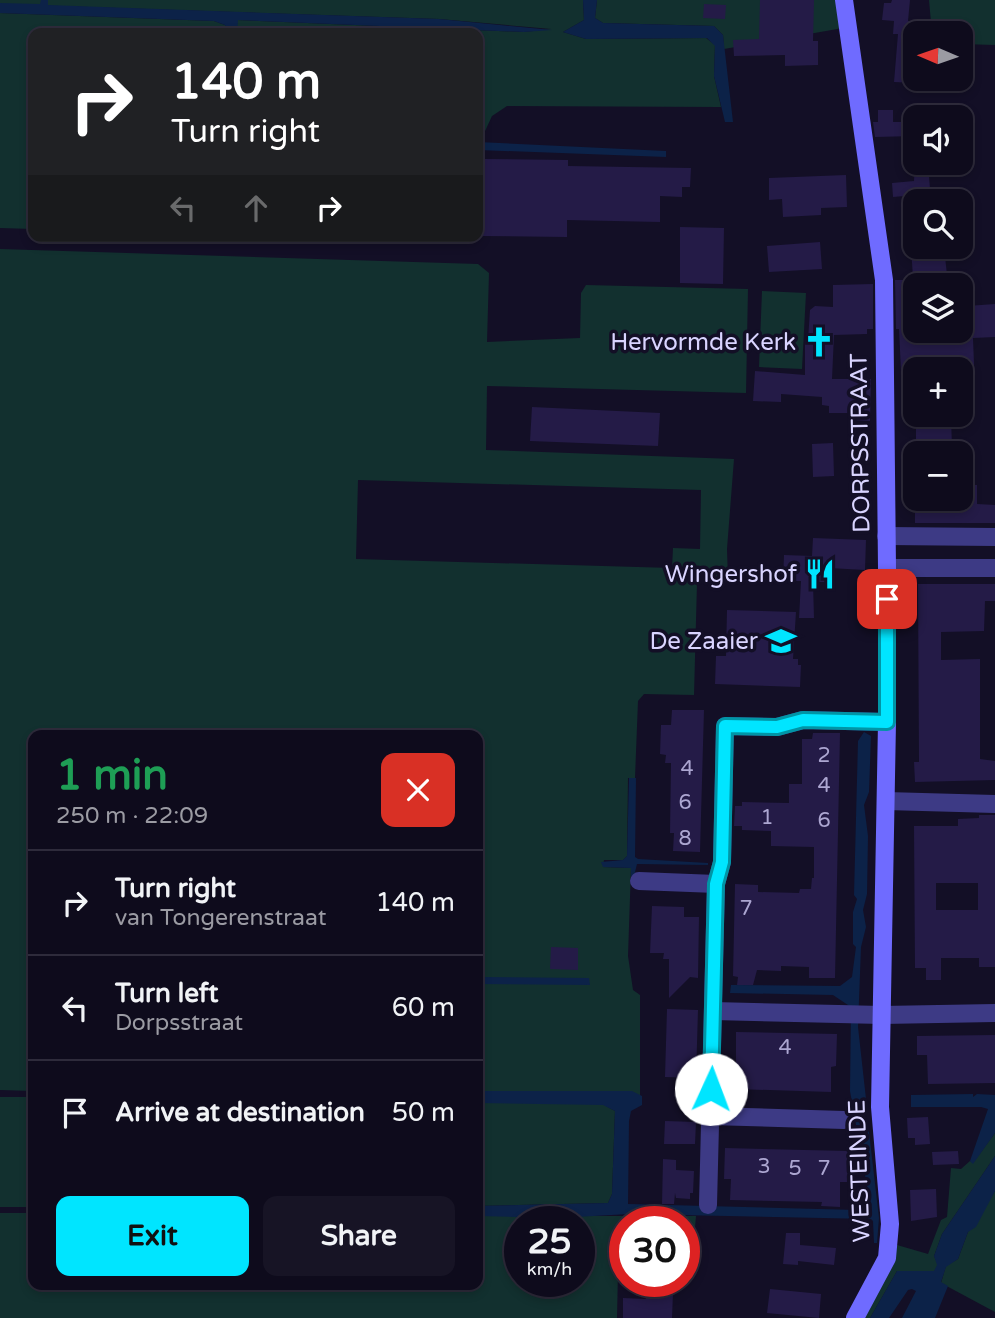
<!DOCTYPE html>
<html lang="en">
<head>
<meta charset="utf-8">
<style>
	:root { --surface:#0e0b1c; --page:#171425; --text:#f1f3f6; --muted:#9b9ba3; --line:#2e2b3b; --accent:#00e5ff }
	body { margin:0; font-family:"Varela Round",sans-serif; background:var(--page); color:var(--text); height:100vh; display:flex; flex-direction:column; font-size:26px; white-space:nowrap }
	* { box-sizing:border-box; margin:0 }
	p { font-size:23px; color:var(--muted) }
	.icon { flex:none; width:38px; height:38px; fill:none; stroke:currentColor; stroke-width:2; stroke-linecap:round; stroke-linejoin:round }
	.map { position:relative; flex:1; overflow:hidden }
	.details { position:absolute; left:28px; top:730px; width:455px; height:560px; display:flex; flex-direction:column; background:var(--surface); border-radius:14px; box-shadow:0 4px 10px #0003,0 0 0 2px var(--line) }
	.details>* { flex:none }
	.banner { position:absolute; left:28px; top:28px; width:455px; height:214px; border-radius:14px; box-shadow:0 4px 10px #0003,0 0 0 2px var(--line); background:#202124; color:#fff; overflow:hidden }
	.needle { width:46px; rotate:272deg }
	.controls { position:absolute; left:903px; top:21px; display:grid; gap:14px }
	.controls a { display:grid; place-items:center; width:70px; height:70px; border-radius:14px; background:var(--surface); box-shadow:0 4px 10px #0003,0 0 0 2px var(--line); font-size:35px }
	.speed { position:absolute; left:504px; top:1206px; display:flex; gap:14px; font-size:35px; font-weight:700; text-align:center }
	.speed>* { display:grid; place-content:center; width:91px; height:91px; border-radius:50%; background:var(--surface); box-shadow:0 4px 10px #0003,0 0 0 2px var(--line); line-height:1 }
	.speed small { font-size:18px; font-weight:400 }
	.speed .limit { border:10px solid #d22; background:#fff; color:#111 }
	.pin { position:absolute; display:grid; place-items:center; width:60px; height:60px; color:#fff; margin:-30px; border-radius:14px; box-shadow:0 4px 10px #0006 }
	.me { position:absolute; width:77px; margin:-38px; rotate:2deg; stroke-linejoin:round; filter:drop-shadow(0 0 5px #0008) }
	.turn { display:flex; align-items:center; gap:24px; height:147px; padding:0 28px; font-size:32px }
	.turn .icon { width:91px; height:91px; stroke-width:2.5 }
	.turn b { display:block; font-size:49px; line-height:60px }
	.lanes { display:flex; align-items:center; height:66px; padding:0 28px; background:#0003; justify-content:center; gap:35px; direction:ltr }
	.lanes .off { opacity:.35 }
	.round { display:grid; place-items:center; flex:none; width:74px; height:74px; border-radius:14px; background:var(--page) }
	.head { display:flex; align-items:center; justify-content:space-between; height:119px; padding:0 28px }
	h1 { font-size:42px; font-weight:700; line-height:52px; color:#1e9e55 }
	.button { display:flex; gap:14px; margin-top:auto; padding:14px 28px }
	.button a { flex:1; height:80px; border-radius:14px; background:var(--accent); color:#111; font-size:28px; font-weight:700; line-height:80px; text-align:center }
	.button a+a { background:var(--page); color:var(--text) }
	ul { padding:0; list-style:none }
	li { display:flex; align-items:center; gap:21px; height:105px; padding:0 28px; border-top:2px solid var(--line) }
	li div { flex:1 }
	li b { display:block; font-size:26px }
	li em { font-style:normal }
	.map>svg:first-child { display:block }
	.green { fill:#12302f; fill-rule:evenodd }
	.water { fill:#0c2248 }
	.building { fill:#241b47; fill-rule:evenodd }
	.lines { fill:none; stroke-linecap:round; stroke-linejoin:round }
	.street { stroke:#3d3a85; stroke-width:18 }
	.secondary { stroke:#6f6bff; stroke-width:18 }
	.route-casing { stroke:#0095a6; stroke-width:18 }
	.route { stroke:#00e5ff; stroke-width:12 }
	.labels { text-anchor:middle; stroke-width:7; stroke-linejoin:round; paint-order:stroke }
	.number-label { font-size:21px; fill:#aca6d1 }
	.poi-label { font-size:24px; fill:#d9d4ff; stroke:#130f26; text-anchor:end }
	.street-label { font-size:24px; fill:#d9d4ff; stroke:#130f26 }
</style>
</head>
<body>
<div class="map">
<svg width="995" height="1318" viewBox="0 0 995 1318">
	<rect width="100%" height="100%" fill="#130f26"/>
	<g class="green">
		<path d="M0,0H583L584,20L563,32L586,39L706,38L715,45L714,76L721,107L507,106L492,116L480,142H478V33H237V20L524,32L551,29L439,19L0,4Z"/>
		<path d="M597,0H838L843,28L724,49L723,35L714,26L603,23L595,18Z"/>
		<path d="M929,0H995V45L961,44V33H932Z"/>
		<path d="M0,13L214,21L225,25L227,33H33V229L0,228Z"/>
		<path d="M0,249L478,264L489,273L487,342L580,338L581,293L586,285L748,289L746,393L487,386L486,450L734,459L727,549L728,580L697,583L694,695L644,694L638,701L635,778H628L627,856L623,860H604L603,867L631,868L628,956L633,990L640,995V1096L631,1091H478V735H33V1091L0,1090ZM358,480L701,490L700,549L673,548L672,568L356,559Z"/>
		<path d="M762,291L806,293L802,369L759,367Z"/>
		<rect x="0" y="1097" width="33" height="110"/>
		<path d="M478,1099H626L606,1106L615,1111L612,1194L608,1203L478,1206Z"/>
		<path d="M995,1133V1156L942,1234L934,1256L938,1265L934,1272L897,1271L870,1318H865L897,1245L928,1254L941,1220L947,1217L951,1168L961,1169L970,1161L973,1163Z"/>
		<path d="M995,1191V1312L941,1283L946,1266L958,1259L968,1232Z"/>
		<path d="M0,1213H33V1284H478V1216H696L691,1275L684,1274V1222H625V1272H618L617,1318H0ZM520,1222H579V1281H520Z"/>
	</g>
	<g class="water">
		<path d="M41,0H48V5L439,19L552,30L524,32L238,20L237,33H227L225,25L214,21L0,13V3L40,4Z"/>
		<path d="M583,0H597L595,18L603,23L714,26L723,35L733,122H725L714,76L715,46L707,38L586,39L563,32L584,20Z"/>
		<path d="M478,142L666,151V157L478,150Z"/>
		<path d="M864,732L871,736L869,792L864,805L868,836L867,894L863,910L866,927L861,947L858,1027L867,1108L864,1118L869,1132L879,1218L877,1243H874L873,1221L871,1219L629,1214L558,1218L478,1216V1206L608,1203L612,1194L615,1111L603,1105L478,1103V1091H632L642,1096V1105L631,1111L629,1121L628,1204L856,1210L865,1201L868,1192L850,1091L851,1007L833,995L730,993L731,985L840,986L852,977L856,947L853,944V912L857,899L854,895L858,741Z"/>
		<path d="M629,778H636L635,857L638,859L708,863V865L637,864L634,876H631V868L603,867L601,862L623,860L627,856Z"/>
		<path d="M478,977L589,978L590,985L478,984Z"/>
		<path d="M973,1094V1097L977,1094L995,1095V1133L973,1164L970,1161L988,1109L981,1107H911V1095Z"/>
		<path d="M995,1156V1191L976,1227L968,1232L958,1259L946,1267L941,1282L948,1286L935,1318H902L916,1291L912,1289L908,1290L889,1318H870L897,1271H934L937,1265L934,1256L942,1234Z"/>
	</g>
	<g class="building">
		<path d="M760,0H814L813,41H818V65L785,66V55L734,56L733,40L759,39Z"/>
		<path d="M892,0H910L908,21H915V83L894,82L898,34H893L894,21L882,20L884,3H891Z"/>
		<path d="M704,4L726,5L725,19L703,18Z"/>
		<path d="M878,110H893V122H915V136L875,137L873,122H878Z"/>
		<path d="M483,159L568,160V166L691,168L690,187H682V197L660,196V222L567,220V237L481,236Z"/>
		<path d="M915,163H928L930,189L916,190V195L893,197L892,183L914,181Z"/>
		<path d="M846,175L847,207L821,208V215L783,217L782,199L769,200V178Z"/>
		<path d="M680,227L724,228L723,284L680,283Z"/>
		<path d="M820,242L822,269L769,272L767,246Z"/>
		<path d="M911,247H944L947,275L913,278Z"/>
		<path d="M895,280H915V332L933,331L934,335H968L967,306L995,304V337L973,338L975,390H961V369H915V391L902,392L899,329H896Z"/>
		<path d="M873,284V329H867V334L834,335L832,379H871L870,421L853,420L854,413H829V406L822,405V397L781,394V402L753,401L755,371L805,375V339L808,340L810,310L815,306L833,307V285Z"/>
		<path d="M532,407L660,413L658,446L530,441Z"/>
		<path d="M951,417L952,447L916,448V428H930V418Z"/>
		<path d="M833,443L834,476L813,477L812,444Z"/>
		<path d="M961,485H977V504L995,505V523H915V505H961Z"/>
		<path d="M813,538L866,540L865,570L829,568L828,582H813L814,618H799L801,581H783L784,555L812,556Z"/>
		<path d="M918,584H995V601H985L984,631L941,632V660L980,659V759L995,761V780L915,782L914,762H919Z"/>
		<path d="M727,610L796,612L793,659H798V665H801L800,687L715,684L716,656H726Z"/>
		<path d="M672,710H704L700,852L673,851L674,833H670L671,763H665L666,755L660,754L661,725H671Z"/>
		<path d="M813,733H840L835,978H809V967L781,966V971L757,970L753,985H737L738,977L733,976L735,884L758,885V892L799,893L800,889H811L812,878H814V847L771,846V831L742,830V826H734L735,806H742V802L789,803V784H802V739H812Z"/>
		<path d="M979,815H995V967H979V958H941V980H926V968H915L914,826H958V819L979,818ZM936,883H978V910H936Z"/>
		<path d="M652,906L684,907V917H699L698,978L690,977L669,998V959H663L664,953H650Z"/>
		<path d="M551,947L578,948V970L550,969Z"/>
		<path d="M667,1009L698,1010L696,1078L665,1077Z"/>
		<path d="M736,1032L837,1034L836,1066L831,1067V1092L736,1089Z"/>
		<path d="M995,1035V1083L928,1084L927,1055H917V1036Z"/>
		<path d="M928,1117L930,1144L915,1145V1138H908L907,1118Z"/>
		<path d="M665,1121L696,1122L695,1144H664Z"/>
		<path d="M725,1148L848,1151V1182H840V1207L821,1206L822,1202L730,1200L731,1179H724Z"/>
		<path d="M958,1151L959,1164L933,1165L932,1152Z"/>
		<path d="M663,1159L676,1160V1170L694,1171L693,1193H690V1199L676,1198L675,1193L674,1204H662Z"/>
		<path d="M936,1189L937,1217L911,1221L910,1190Z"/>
		<path d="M786,1233H800V1245L836,1248L834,1265L798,1261V1265L783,1264Z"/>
		<path d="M770,1289L821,1294L819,1318L767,1313Z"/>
		<path d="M647,1292L673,1293L672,1318H623V1298L646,1299Z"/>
	</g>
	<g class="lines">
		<g class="street">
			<path d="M886,536L995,537"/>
			<path d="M887,568H995"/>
			<path d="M886,801L995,804"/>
			<path d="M639,881L716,884"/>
			<path d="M713,1011L882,1015L995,1013"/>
			<path d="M710,1116L844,1120"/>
			<path d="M708,1205L716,884L722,862L725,726L777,727L803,720L887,722"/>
		</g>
		<path class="secondary" d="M844,0L884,280L887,568V722L880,1107L890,1224L887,1258L855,1318"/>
	</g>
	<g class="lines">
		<g class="route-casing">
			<path id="route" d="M711,1089L716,884L722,862L725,726L777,727L803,720L887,722V599"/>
		</g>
		<use href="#route" class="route"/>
	</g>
	<defs>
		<g id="church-bare" transform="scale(2.415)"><path d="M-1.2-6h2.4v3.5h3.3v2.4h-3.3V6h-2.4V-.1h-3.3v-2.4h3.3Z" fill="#00e5ff" stroke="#130f26" stroke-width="2.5" paint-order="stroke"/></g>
		<g id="restaurant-bare" transform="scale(2.415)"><path d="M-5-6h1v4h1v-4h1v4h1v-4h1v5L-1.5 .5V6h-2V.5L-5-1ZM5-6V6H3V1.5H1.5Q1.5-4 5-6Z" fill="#00e5ff" stroke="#130f26" stroke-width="2.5" paint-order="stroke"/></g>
		<g id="school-bare" transform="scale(2.415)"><path d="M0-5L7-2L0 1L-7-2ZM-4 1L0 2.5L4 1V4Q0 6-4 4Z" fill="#00e5ff" stroke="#130f26" stroke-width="2.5" paint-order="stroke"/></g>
	</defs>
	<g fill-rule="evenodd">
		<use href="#church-bare" x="819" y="342"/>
		<use href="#restaurant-bare" x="820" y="574"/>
		<use href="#school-bare" x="781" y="641"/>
	</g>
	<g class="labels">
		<g class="number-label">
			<text x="824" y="762">2</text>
			<text x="687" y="775">4</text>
			<text x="824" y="792">4</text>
			<text x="685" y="809">6</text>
			<text x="767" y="824">1</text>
			<text x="824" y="827">6</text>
			<text x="685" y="845">8</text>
			<text x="746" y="915">7</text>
			<text x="785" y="1054">4</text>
			<text x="764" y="1173">3</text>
			<text x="795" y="1175">5</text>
			<text x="824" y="1175">7</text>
		</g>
		<g class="poi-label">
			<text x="796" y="350">Hervormde Kerk</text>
			<text x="797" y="582">Wingershof</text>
			<text x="758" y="649">De Zaaier</text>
		</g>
		<g class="street-label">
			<text transform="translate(860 443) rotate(-91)" y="8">DORPSSTRAAT</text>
			<text transform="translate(859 1171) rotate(-92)" y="8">WESTEINDE</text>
		</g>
	</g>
</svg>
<div class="controls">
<a><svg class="needle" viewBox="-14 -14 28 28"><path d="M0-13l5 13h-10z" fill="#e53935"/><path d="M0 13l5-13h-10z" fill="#9b9ba3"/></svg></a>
<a><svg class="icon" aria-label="sound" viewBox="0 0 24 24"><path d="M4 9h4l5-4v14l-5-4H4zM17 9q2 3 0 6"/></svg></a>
<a><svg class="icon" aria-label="search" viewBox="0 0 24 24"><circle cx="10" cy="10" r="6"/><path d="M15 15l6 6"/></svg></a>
<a><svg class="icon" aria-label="layers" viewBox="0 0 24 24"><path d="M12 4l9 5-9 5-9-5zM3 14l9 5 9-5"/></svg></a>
<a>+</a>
<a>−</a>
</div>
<div class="speed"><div>25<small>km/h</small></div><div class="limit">30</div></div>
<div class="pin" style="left:887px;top:599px;background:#d93025"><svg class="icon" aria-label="arrive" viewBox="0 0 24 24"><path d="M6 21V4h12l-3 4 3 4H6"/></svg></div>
<svg class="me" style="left:711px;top:1089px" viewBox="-20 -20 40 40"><circle r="19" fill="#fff"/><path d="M0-13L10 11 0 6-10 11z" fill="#00e5ff"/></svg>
<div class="banner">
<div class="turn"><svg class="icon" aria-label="right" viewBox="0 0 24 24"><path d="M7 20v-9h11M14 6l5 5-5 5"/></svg><div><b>140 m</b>Turn right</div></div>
<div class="lanes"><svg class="icon off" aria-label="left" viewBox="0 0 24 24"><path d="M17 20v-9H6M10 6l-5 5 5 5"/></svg><svg class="icon off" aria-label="ahead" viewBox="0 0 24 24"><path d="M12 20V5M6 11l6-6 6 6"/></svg><svg class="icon" aria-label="right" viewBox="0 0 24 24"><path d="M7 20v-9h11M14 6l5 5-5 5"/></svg></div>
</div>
<section class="details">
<div class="head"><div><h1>1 min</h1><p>250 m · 22:09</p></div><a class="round" style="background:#d93025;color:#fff"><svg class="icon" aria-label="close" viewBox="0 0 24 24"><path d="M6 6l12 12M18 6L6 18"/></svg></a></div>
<ul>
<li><svg class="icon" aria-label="right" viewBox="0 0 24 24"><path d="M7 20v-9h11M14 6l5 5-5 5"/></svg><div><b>Turn right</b><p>van Tongerenstraat</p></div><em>140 m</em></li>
<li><svg class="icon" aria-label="left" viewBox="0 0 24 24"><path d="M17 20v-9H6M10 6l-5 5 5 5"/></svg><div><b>Turn left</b><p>Dorpsstraat</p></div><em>60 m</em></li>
<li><svg class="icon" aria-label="arrive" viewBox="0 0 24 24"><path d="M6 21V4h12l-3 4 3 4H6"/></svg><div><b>Arrive at destination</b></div><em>50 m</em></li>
</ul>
<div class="button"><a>Exit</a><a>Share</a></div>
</section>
</div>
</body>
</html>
